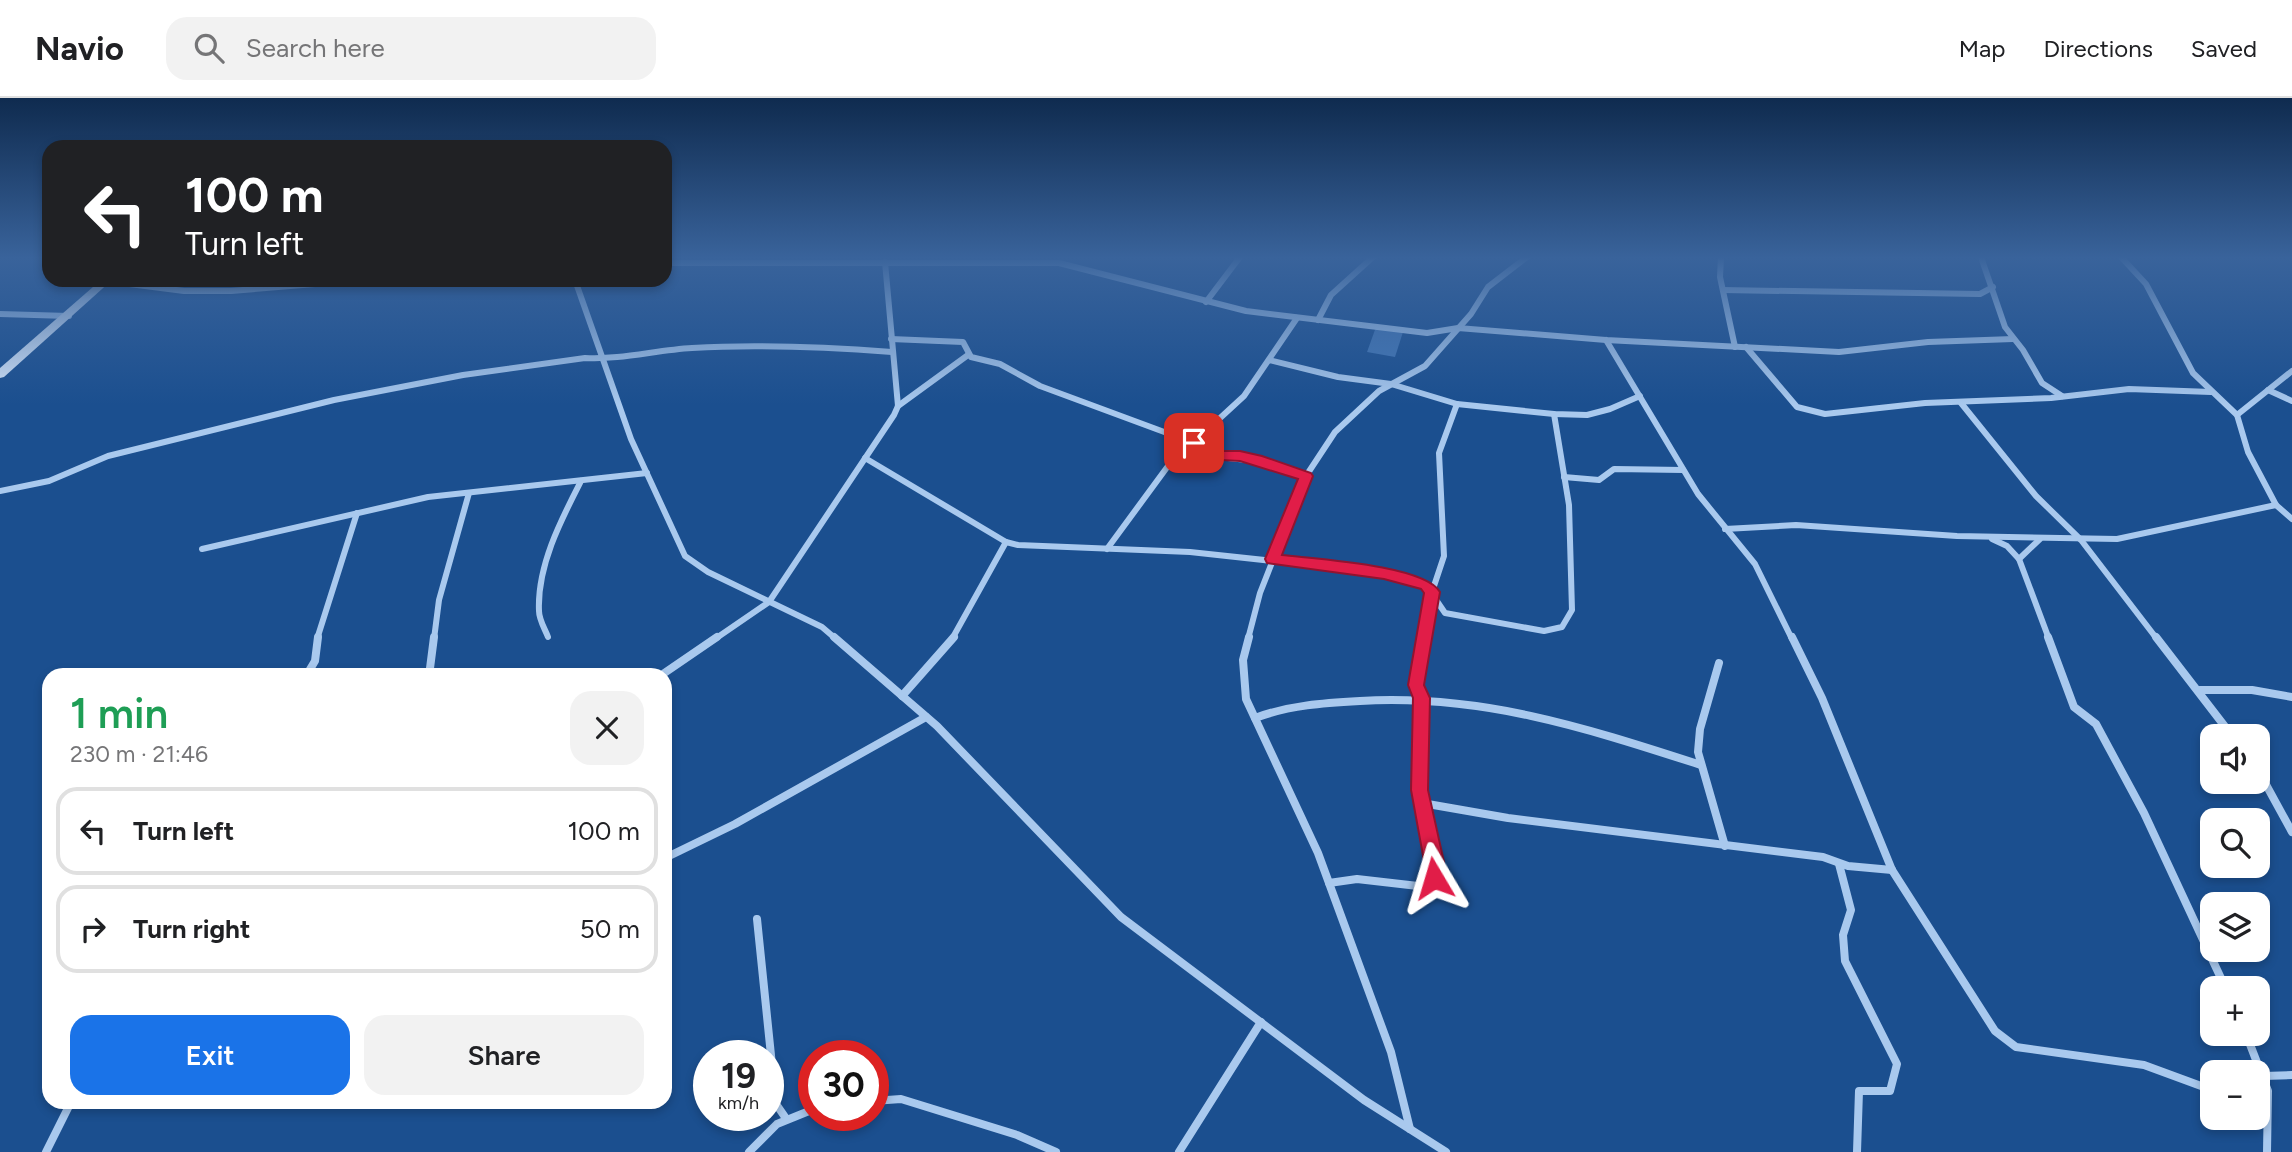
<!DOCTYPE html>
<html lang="en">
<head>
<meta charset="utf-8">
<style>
	:root { --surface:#fff; --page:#f2f2f2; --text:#202124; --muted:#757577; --line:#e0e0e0; --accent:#1a73e8 }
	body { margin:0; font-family:Figtree,sans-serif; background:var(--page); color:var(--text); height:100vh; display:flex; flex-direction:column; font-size:26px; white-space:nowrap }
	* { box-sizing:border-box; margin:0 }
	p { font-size:23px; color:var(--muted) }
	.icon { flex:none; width:38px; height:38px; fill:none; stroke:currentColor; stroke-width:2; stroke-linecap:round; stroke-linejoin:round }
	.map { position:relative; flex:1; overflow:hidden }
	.side { position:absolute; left:42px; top:570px; width:630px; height:441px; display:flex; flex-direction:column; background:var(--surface); border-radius:21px; box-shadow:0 4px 10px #0003 }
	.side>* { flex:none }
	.top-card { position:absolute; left:42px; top:42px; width:630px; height:147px; border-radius:21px; box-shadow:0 4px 10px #0003; background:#202124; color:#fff; overflow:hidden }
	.tools { position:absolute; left:2200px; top:626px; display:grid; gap:14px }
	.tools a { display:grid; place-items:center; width:70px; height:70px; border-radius:14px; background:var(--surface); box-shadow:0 4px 10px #0003; font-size:35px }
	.speed { position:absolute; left:693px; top:942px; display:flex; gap:14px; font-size:35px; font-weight:700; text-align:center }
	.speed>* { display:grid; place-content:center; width:91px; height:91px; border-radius:50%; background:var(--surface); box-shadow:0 4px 10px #0003; line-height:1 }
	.speed small { font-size:18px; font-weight:400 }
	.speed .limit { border:10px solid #d22; background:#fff; color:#111 }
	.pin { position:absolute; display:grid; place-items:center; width:60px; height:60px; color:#fff; margin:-30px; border-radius:14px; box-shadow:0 4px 10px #0006 }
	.me { position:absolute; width:77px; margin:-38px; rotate:353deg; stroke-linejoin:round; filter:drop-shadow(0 0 5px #0008) }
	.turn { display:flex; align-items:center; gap:24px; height:147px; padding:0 28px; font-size:32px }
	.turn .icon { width:91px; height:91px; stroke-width:2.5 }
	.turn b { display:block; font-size:49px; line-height:60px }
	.round { display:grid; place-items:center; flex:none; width:74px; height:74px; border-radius:21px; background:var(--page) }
	.summary { display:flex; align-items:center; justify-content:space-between; height:119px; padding:0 28px }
	h1 { font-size:42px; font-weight:600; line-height:52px; color:#1e9e55 }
	.cta { display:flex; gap:14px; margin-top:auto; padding:14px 28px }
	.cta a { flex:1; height:80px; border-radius:21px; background:var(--accent); color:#fff; font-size:28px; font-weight:600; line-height:80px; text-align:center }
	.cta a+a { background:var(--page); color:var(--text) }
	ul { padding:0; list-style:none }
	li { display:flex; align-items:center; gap:21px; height:88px; margin:0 14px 10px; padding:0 14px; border:4px solid var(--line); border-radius:21px }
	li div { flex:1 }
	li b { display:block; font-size:26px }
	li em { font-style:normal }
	header { display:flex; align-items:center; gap:42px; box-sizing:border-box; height:98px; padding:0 35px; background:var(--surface); border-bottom:2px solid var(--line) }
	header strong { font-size:33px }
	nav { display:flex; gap:38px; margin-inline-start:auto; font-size:24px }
	.search { width:490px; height:63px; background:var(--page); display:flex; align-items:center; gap:18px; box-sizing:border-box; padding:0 24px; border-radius:21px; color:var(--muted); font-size:26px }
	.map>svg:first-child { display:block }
	.building { fill:#4478b7 }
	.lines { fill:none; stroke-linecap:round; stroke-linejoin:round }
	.street-far1 { stroke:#a9c9ee; stroke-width:6 }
	.street { stroke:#a9c9ee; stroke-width:8 }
	.secondary { fill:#d6e6fa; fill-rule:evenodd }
	.route { fill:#e11d48; stroke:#92132f; stroke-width:2 }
</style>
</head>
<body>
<header>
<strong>Navio</strong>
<div class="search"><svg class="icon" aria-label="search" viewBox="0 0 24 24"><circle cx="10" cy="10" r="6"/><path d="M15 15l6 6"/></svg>Search here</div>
<nav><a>Map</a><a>Directions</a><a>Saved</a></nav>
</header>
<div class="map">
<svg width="2292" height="1054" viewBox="0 0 2292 1054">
	<rect width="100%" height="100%" fill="#1b4f8f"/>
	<path class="building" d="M1376,229L1403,234L1395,259L1367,254Z"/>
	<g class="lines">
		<g class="street-far1">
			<path d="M1721,159L1720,179L1735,249"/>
			<path d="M1981,159L2005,229L2023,252L2042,285L2062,298"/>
			<path d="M2121,159L2146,186L2193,275L2237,317L2248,354L2276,407L2292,421"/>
			<path d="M665,165H1059L1246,213L1427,235L1458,230L1606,242L1839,254L1928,244L2013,241"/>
			<path d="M575,182L631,341L685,458L708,474L822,529L836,541"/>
			<path d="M106,183L184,193H231L364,182"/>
			<path d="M1723,192L1980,196L1993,189"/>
			<path d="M1206,204L1240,159"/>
			<path d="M0,216L69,218"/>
			<path d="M1318,222L1331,197L1373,159"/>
			<path d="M891,241L963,244L971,259L1000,266L1040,288L1194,345L1208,358L1258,363L1306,378"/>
			<path d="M1606,242L1698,396L1755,466L1792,541"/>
			<path d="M1746,249L1797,309L1825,316L1925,305L2051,300L2129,291L2211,294"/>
			<path d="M1269,262L1338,279L1391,286L1457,306L1554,316L1587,317L1610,311L1640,298"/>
			<path d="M2268,292L2292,303"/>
			<path d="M1961,305L2036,398L2081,442L2157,541"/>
			<path d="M898,308L968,257"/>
			<path d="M2237,317L2292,273"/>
			<path d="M865,360L1006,444L1018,447L1190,454L1384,475L1426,487L1445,515L1544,533L1562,529L1572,512L1569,407L1554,316"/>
			<path d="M1564,379L1599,382L1614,371L1683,372"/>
			<path d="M0,393L49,383L108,358L334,302L463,277L585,260C621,262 656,252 692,250C759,246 826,249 892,254"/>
			<path d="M1725,431L1796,427L1957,438L2117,441L2276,407"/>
			<path d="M1992,441L2007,448L2019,461L2049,541"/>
			<path d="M202,451L428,399L647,375"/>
			<path d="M1107,451L1168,368L1244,298L1297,220"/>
			<path d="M2019,461L2040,441"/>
			<path d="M548,539C545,531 539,522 539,513C537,468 561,422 581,383"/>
			<path d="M317,541L357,415"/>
			<path d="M434,541L439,502L469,395"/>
			<path d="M715,541L769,504L894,317L898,308L885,164"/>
			<path d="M952,541L1006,444"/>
			<path d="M1248,541L1260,495L1306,378L1335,334L1379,293L1425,268L1471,216L1488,189L1527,159"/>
			<path d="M1424,541L1432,494L1444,458L1439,355L1457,306"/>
		</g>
		<g class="street">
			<path d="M834,539L937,628L1121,819L1364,1002L1446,1054"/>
			<path d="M1249,539L1243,562L1246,601L1318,755L1391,954L1410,1031"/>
			<path d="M1792,539L1822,600L1892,772L1995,933L2016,949L2144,967L2212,992"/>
			<path d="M2048,539L2074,609L2096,626L2144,715L2226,891"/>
			<path d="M2156,539L2233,639"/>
			<path d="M1719,565L1700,631L1698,654L1725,748"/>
			<path d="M306,578L315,563L318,539"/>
			<path d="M429,578L434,539"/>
			<path d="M660,578L717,539"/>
			<path d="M2200,592H2252L2292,599"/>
			<path d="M902,598L954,539"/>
			<path d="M1255,620C1290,607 1324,605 1360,603C1483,596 1586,630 1701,667"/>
			<path d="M2258,672L2292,734"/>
			<path d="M1422,705L1508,720L1823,759L1848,768L1892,772"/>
			<path d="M665,760L735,726L926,619"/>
			<path d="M1839,766L1851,812L1843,837L1845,863L1897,966L1890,993H1859L1857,1054"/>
			<path d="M1329,785L1357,781L1418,788L1434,780L1435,764L1420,692L1421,600L1416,587L1424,539"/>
			<path d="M757,821L776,1006L785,1019"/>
			<path d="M2246,936L2268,993L2267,1054"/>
			<path d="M2264,978L2292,977"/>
			<path d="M873,1003L901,1001L1017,1037L1056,1054"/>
			<path d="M46,1054L71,1004"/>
			<path d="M749,1054L777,1026L814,1011"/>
			<path d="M1179,1054L1261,924"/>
		</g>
		<path class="secondary" d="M101,182H112L4,279L0,280V270Z"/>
	</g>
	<linearGradient id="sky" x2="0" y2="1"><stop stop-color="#0f2b4f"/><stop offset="0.52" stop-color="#39639b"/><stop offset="1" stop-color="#39639b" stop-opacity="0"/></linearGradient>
	<rect width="2292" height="307" fill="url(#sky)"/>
	<path class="route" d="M1194,340L1211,353H1240L1262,358L1311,375L1313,378L1282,457C1315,461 1424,467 1440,494L1424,587L1430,600L1428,692L1444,764L1441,785L1434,788L1428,785L1411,692L1413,600L1408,587L1424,495L1421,491L1384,481L1267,465L1265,461L1298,381L1240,363L1203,361L1187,345Z"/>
</svg>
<div class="tools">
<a><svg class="icon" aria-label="sound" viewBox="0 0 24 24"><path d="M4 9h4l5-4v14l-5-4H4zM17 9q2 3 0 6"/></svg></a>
<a><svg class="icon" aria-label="search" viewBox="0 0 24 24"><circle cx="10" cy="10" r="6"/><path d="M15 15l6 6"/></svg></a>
<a><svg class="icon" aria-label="layers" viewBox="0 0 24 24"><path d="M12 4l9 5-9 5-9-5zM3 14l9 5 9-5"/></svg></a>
<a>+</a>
<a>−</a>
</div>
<div class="speed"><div>19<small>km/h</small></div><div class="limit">30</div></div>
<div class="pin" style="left:1194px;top:345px;background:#d93025"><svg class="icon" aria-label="arrive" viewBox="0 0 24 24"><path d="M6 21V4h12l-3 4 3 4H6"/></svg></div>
<svg class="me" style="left:1434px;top:780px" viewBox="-20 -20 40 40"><path d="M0-17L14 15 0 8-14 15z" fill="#e11d48" stroke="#fff" stroke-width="4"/></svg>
<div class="top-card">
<div class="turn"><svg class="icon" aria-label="left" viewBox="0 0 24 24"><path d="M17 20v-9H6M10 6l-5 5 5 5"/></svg><div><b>100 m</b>Turn left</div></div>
</div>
<section class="side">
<div class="summary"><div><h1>1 min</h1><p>230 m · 21:46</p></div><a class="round"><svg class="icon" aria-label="close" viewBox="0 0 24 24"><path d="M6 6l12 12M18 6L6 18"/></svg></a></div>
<ul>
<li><svg class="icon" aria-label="left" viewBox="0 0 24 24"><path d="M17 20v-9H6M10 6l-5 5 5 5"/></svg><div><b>Turn left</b></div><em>100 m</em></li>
<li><svg class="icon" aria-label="right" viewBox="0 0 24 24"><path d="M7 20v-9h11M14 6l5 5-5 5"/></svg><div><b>Turn right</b></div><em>50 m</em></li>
</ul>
<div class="cta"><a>Exit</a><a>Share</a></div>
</section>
</div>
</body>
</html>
